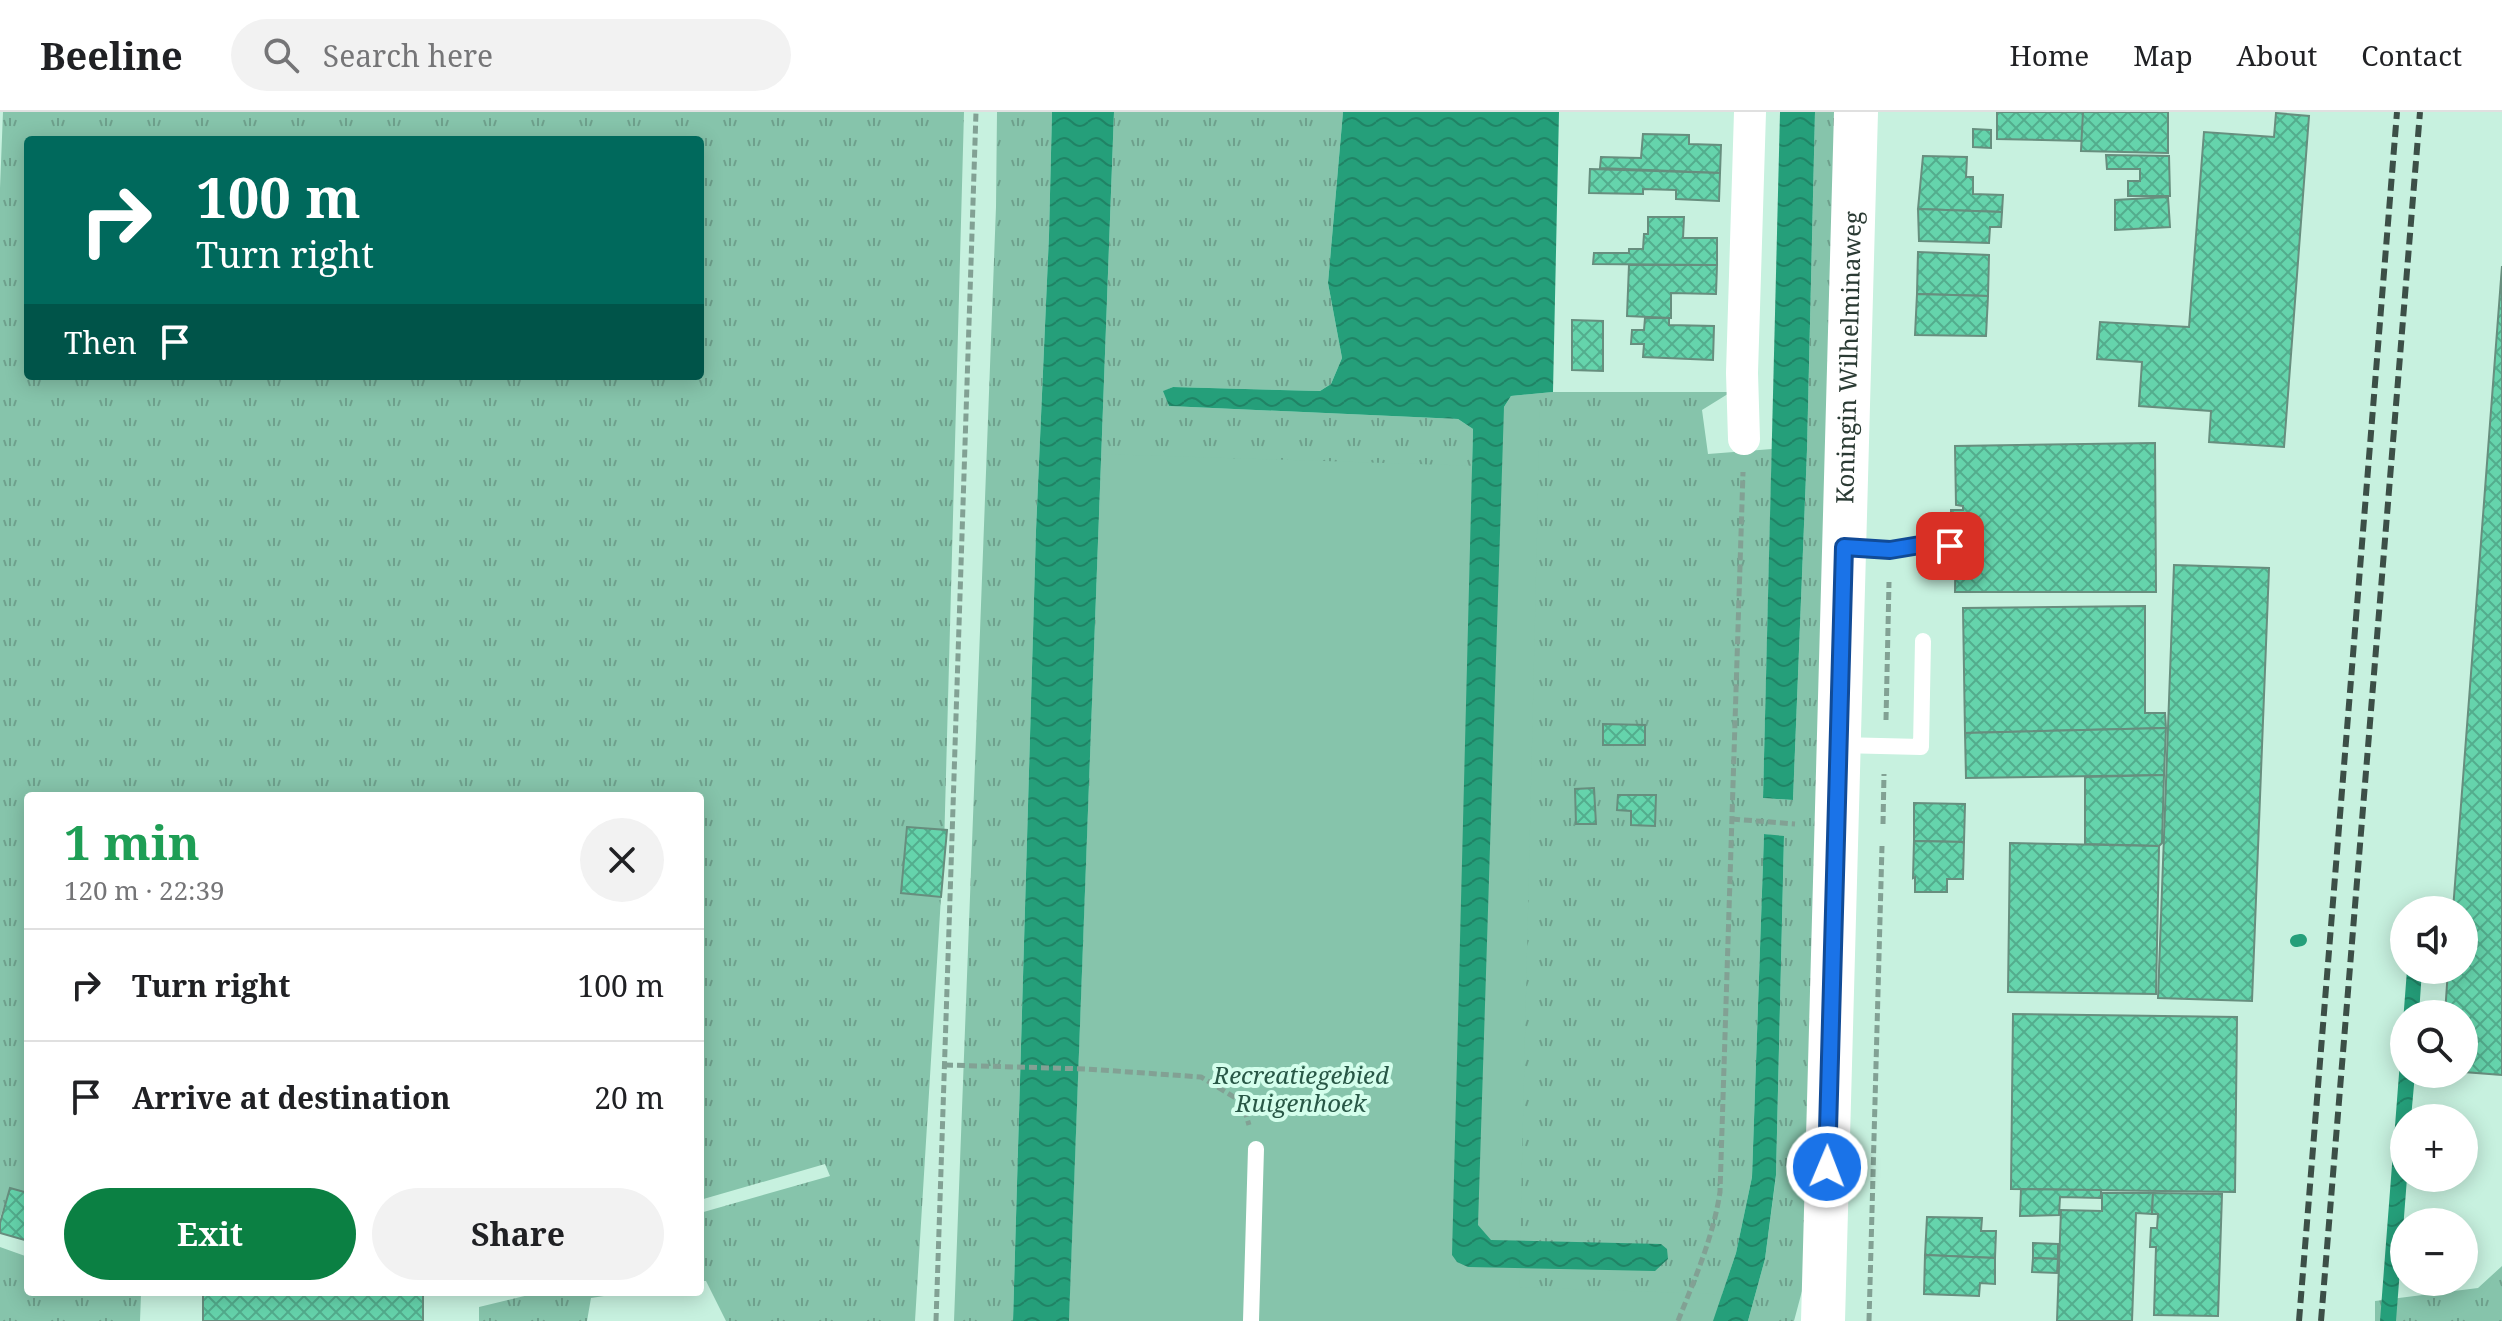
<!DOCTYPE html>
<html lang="en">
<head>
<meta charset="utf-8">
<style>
	:root { --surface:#fff; --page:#f2f2f2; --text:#202124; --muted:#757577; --line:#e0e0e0; --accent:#0b8043 }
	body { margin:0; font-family:"Noto Serif",serif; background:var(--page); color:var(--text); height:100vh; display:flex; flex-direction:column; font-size:30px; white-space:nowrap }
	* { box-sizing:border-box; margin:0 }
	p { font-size:26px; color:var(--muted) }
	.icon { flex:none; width:44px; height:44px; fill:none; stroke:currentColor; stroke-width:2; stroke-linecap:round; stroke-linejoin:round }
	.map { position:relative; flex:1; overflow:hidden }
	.details { position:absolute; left:24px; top:680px; width:680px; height:504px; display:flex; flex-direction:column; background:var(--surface); border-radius:8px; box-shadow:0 4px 20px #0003 }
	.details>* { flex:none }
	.top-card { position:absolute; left:24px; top:24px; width:680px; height:244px; border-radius:8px; box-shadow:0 4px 20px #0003; background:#00695c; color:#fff; overflow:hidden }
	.tools { position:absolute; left:2390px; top:784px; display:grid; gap:16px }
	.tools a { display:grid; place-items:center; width:88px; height:88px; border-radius:50%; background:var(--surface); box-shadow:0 4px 20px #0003; font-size:40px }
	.pin { position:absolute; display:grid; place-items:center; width:68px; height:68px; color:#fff; margin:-34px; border-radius:16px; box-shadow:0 4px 12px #0006 }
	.me { position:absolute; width:88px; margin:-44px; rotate:1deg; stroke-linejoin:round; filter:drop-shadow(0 0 6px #0008) }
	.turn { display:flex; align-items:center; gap:28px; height:168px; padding:0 40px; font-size:36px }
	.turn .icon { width:104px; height:104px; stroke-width:2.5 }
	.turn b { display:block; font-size:56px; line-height:68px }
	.then { display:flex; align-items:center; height:76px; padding:0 40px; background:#0003; gap:16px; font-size:30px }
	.round { display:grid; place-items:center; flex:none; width:84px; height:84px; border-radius:42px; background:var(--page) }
	.headline { display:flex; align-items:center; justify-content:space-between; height:136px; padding:0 40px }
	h1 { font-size:48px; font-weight:700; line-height:60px; color:#1e9e55 }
	.primary-button { display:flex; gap:16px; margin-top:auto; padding:16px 40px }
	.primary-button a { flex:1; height:92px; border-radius:48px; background:var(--accent); color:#fff; font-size:32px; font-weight:700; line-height:92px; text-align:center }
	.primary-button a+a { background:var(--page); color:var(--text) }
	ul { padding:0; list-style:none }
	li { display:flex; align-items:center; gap:24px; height:112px; padding:0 40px; border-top:2px solid var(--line) }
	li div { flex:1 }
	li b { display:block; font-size:30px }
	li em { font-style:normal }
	header { display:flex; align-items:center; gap:48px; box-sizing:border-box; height:112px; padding:0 40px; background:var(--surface); border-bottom:2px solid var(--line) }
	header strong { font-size:38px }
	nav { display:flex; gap:44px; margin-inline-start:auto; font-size:28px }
	.search { width:560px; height:72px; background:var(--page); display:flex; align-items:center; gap:20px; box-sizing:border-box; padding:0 28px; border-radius:44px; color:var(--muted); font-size:30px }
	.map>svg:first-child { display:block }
	.grass { fill:url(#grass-tufts); fill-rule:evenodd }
	.park { fill:#86c4ab }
	.water { fill:url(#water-waves) }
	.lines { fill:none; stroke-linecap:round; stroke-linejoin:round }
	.stream { stroke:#259f7a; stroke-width:12 }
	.building { fill:url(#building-cross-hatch); stroke:#678e7e; stroke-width:2 }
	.path { stroke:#82a194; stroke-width:5; stroke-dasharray:8 4; stroke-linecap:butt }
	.lane { stroke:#fff; stroke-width:16 }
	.street { stroke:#fff; stroke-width:32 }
	.secondary { stroke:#fff; stroke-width:44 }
	.rail { stroke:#3c4f47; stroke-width:6; stroke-dasharray:12 6; stroke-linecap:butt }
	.route-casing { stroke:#114b97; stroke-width:20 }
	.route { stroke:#1a73e8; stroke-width:14 }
	.labels { text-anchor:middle; stroke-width:8; stroke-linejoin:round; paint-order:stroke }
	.street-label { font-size:24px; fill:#2a3a33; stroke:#d4feec }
	.park-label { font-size:24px; font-style:italic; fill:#285746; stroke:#d4feec }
</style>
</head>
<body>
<header>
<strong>Beeline</strong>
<div class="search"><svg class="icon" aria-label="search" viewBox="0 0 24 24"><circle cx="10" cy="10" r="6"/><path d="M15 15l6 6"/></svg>Search here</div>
<nav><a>Home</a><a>Map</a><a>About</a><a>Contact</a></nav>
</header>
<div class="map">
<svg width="2502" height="1209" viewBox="0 0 2502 1209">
	<defs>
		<pattern id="grass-tufts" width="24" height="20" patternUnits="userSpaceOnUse" patternTransform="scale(2)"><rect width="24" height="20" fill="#86c4ab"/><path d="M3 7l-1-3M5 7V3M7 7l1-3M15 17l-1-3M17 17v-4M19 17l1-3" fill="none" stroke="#6ea08c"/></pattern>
		<pattern id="water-waves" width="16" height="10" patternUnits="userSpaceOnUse" patternTransform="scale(2)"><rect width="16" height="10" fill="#259f7a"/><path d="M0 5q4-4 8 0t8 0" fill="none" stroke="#208365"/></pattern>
		<pattern id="building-cross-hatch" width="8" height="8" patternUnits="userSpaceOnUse" patternTransform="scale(2)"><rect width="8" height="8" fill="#65d4ac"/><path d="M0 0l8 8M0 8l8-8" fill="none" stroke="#53ad8d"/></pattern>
	</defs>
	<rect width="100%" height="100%" fill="#c7f1df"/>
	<g class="grass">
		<path d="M3,0H964L944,736L915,1209H726L706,1169H700V1101L830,1064L825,1052L700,1088V684H28V1081L10,1076L0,1106V76ZM28,28H700V264H28Z"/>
		<path d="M997,0H1052L1049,123L1036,418L1013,1209H954L996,95Z"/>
		<path d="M1114,0H1343L1328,171L1342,246L1331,272L1320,279L1173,275L1164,279L1169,294L1458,307L1473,317L1452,1123L1491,1128L1478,1113L1504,295L1511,284L1553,280H1731L1702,298L1708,342L1772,337L1763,686L1793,688L1807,338L1815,0H1837L1806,1164L1794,1209H1748L1765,1147L1776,1064L1784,725L1764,722L1752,1065L1736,1141L1717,1198L1069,1209Z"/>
		<path d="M0,1135L28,1145V1180H135L141,1182L140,1209H0Z"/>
		<path d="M2502,1154V1209H2375V1189L2478,1176Z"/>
		<path d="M541,1180H630L591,1186L587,1209H479V1195Z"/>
	</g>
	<path class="park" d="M1484,297H1540L1519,1175L1740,1183L1736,1209H1069L1102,342L1479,354Z"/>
	<g class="water">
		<path d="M1052,0H1114L1069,1209H1013L1036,418L1049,123Z"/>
		<path d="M1343,0H1559L1553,280L1511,284L1504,295L1478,1113L1491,1128L1661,1132L1667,1137L1668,1147L1655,1159L1468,1155L1457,1150L1452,1143L1473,317L1458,307L1169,294L1163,279L1173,275L1320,279L1331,272L1342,246L1328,171Z"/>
		<path d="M1780,0H1815L1807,338L1793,688L1763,686Z"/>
		<path d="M1764,722L1784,724L1776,1063L1765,1147L1748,1209H1713L1736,1141L1752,1065Z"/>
		<path d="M2407,858H2422L2419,902H2404V962H2415L2411,1006H2404V1066H2407L2396,1209H2380Z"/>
	</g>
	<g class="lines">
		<path class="stream" d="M2296,829L2301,828"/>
	</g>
	<g class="building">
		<path d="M1997,0H2083V29L1997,27Z"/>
		<path d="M2083,0H2168V41L2081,39Z"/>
		<path d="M2276,1L2309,4L2284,335L2209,330L2211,299L2139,294L2142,250L2097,247L2100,210L2189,215L2204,20L2274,25Z"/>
		<path d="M1973,17L1991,18V36L1973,35Z"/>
		<path d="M1643,22L1689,23V32L1721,33L1720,61L1600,56L1601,45L1641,46Z"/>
		<path d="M2106,43L2169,44L2170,84H2128V69H2140V57H2107Z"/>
		<path d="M1923,44L1967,45L1966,65H1973V82L2003,83L2002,100L1918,97Z"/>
		<path d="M1590,57L1720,61L1719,89L1676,87V78L1643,77V82L1589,81Z"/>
		<path d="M2168,85L2170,115L2115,118V88Z"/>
		<path d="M1918,97L2002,100L2001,115H1990L1989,131L1919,129Z"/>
		<path d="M1648,105H1684L1683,126H1717V153L1593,152L1594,141H1629V137H1643L1644,122H1648Z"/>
		<path d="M1918,140L1989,143L1988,184L1917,182Z"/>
		<path d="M1629,153H1717L1716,182L1671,181V206L1627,204Z"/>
		<path d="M2502,154V963L2464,960V902H2445L2448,858H2464V798H2453Z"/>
		<path d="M1917,182L1988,184L1986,224L1915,223Z"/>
		<path d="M1645,206H1669V213L1714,214L1713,248L1643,245L1644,232H1631L1632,218H1644Z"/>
		<path d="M1572,208L1603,209V259L1572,258Z"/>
		<path d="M2155,331L2156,480H1955L1956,417L1963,418L1964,413H1951V398H1963V394L1956,393L1955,334Z"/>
		<path d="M2174,453L2269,456L2252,889L2158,886Z"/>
		<path d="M2145,494V601H2165L2166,616L1965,621L1963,496Z"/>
		<path d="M1603,612L1645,613V633H1603Z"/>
		<path d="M2166,616L2164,663L1966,666L1965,621Z"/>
		<path d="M2164,663L2162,731L2159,734L2085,732V665Z"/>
		<path d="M1594,676L1596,712H1576L1575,677Z"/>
		<path d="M1618,683H1656L1655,714L1631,713V699L1617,698Z"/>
		<path d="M1914,691L1965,692L1964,730L1914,729Z"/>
		<path d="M907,715L947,718L941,785L901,781Z"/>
		<path d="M1914,729L1964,730L1963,767H1947V780H1915V765L1913,766Z"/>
		<path d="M2010,731L2159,734L2156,882L2008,880Z"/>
		<path d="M2013,902L2237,905L2235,1080L2011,1077Z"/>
		<path d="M10,1076L28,1081V1129L0,1121V1111Z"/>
		<path d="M2021,1077L2101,1078V1086L2060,1085L2059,1103L2020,1104Z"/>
		<path d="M2102,1081H2153L2152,1102L2136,1101L2132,1209H2057L2061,1098L2102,1099Z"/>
		<path d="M2153,1081L2222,1082L2218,1204L2154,1203L2156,1135H2150L2151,1116H2157L2158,1102H2152Z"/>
		<path d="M1927,1105L1982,1106L1981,1119H1996L1995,1146L1925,1143Z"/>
		<path d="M2033,1131L2058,1132V1147L2033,1146Z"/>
		<path d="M1925,1143L1995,1146V1172L1980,1171L1979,1184L1924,1182Z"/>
		<path d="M2033,1146L2058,1147L2057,1161L2032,1160Z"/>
		<rect x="203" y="1180" width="220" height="29"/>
	</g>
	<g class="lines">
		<g class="path">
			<path d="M1886,608L1889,470"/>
			<path d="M1732,707L1795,712"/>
			<path d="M1883,712L1884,662"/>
			<path d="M945,953L1087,957L1201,965L1242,990L1249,1013"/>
			<path d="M936,1209L976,0"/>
			<path d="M1678,1209C1695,1166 1713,1126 1720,1080L1743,360"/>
			<path d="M1869,1209L1882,734"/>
		</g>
		<g class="lane">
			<path d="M1844,435L1890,438L1920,433L1950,434"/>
			<path d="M1840,633L1921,635L1923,529"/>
			<path d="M1251,1209L1256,1037"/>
		</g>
		<path class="street" d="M1744,327L1742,261L1750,0"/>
		<path class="secondary" id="s1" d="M1823,1209L1856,0"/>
		<g class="rail">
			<path d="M2299,1209L2397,0"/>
			<path d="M2321,1209L2420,0"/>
		</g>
	</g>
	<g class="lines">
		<g class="route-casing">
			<path id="route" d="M1827,1055L1844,435L1890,438L1920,433L1950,434"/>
		</g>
		<use href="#route" class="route"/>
	</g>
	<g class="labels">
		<g class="street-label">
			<text dy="8" stroke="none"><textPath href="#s1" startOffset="964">Koningin Wilhelminaweg</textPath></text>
		</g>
		<g class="park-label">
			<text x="1301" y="972">Recreatiegebied<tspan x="1301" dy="28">Ruigenhoek</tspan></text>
		</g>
	</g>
</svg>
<div class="tools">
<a><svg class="icon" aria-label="sound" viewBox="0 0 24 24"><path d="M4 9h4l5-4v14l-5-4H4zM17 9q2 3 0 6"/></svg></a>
<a><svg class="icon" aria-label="search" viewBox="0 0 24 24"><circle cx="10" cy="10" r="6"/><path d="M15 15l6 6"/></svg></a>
<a>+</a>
<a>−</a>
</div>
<div class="pin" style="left:1950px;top:434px;background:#d93025"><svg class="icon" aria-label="arrive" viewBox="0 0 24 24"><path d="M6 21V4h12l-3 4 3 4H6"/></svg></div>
<svg class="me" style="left:1827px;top:1055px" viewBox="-20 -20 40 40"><circle r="17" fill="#1a73e8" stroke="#fff" stroke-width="3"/><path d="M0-11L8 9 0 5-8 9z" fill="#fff"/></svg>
<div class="top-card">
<div class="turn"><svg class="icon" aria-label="right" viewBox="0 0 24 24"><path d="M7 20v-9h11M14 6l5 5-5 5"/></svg><div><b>100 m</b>Turn right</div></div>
<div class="then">Then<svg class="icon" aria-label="arrive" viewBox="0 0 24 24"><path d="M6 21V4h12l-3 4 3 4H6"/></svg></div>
</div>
<section class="details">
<div class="headline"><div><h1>1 min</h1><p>120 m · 22:39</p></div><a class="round"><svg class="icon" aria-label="close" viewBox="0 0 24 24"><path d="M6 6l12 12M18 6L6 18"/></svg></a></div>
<ul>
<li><svg class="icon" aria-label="right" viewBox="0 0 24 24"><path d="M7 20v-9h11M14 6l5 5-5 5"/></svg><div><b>Turn right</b></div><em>100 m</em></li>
<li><svg class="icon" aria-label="arrive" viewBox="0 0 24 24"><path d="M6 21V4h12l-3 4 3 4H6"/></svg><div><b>Arrive at destination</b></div><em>20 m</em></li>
</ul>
<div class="primary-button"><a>Exit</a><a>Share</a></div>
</section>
</div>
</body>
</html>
